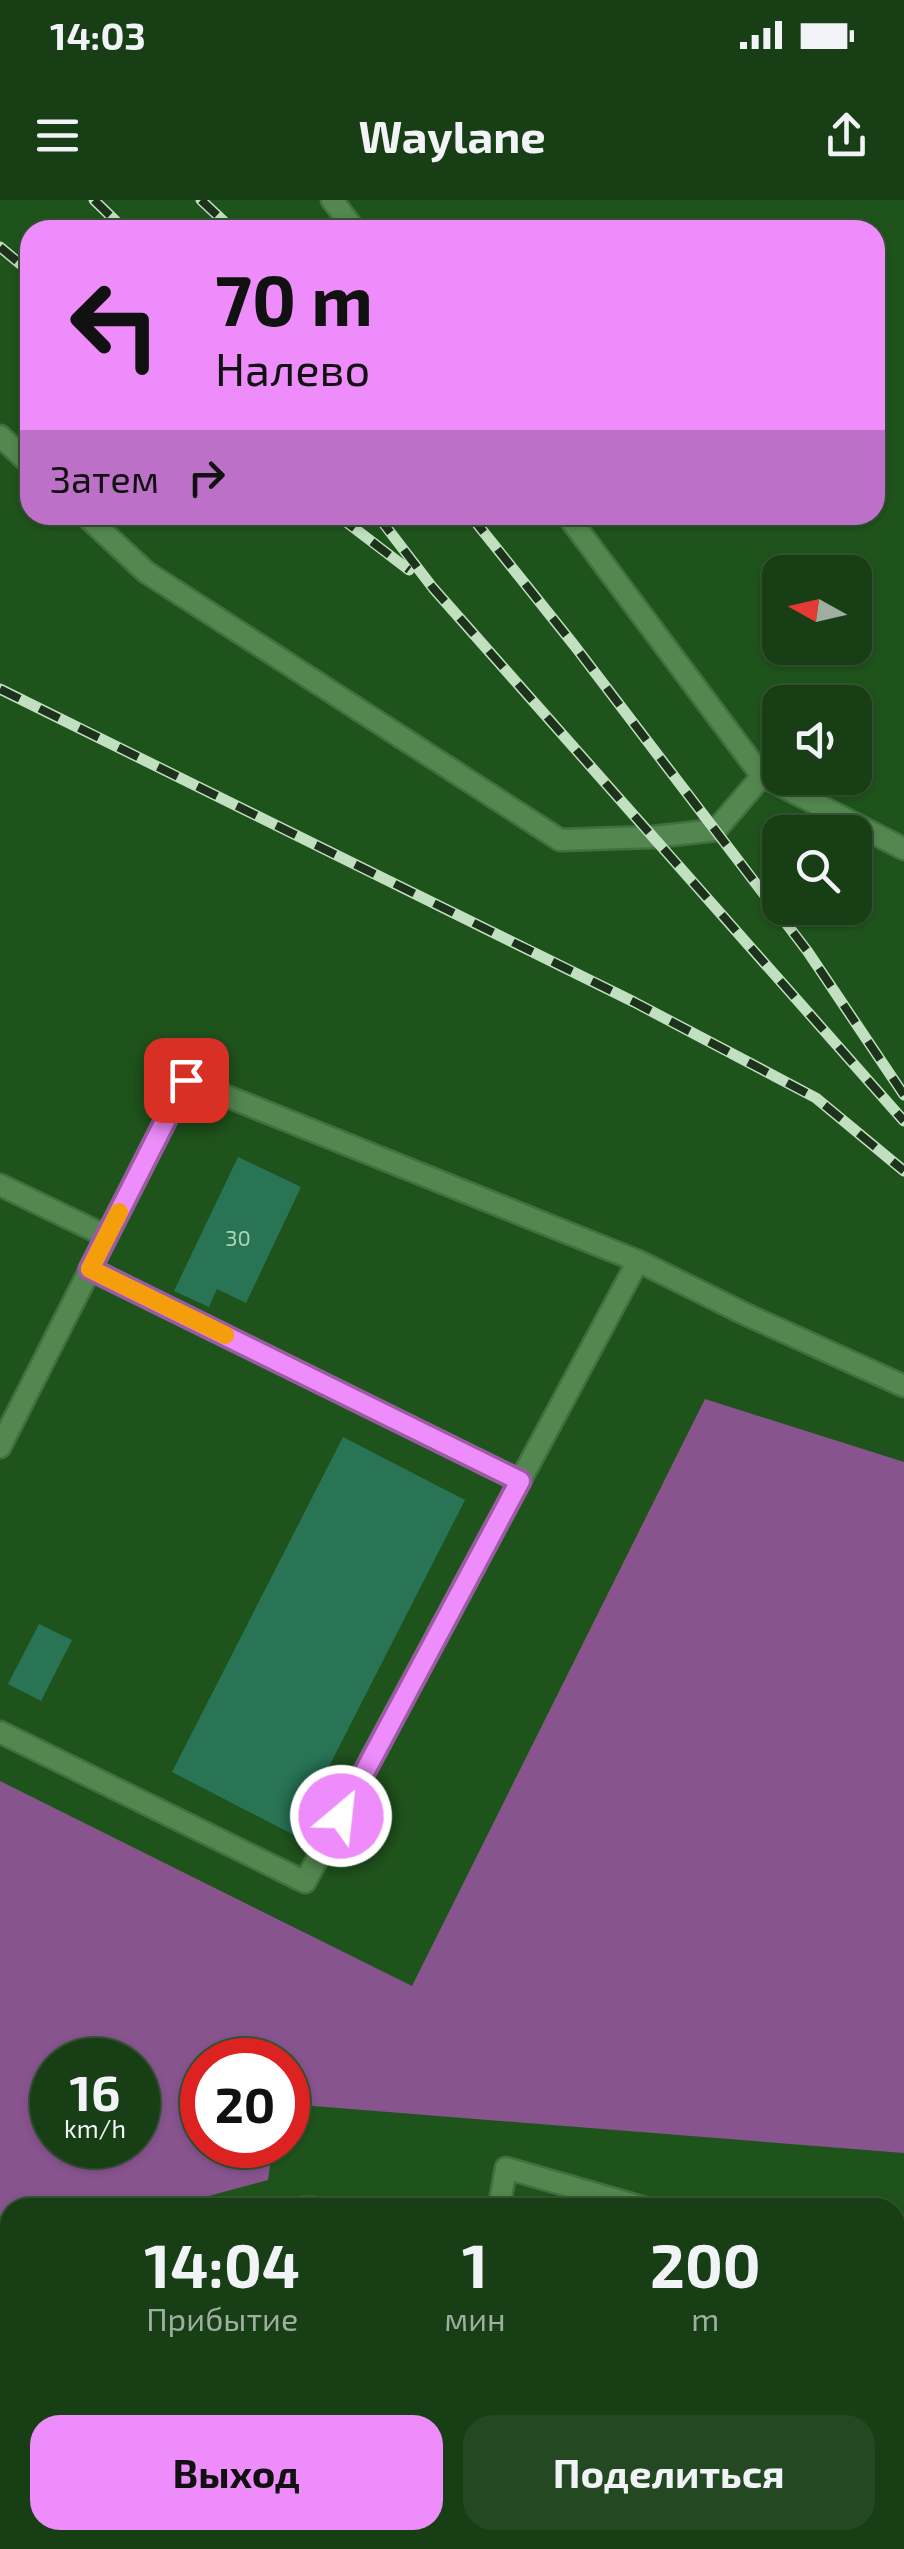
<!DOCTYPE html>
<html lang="ru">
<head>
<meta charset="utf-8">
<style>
	:root { --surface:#173e15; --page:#244922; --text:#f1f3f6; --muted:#9eaea0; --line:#365734; --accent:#ed8cfa }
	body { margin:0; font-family:"Exo 2",sans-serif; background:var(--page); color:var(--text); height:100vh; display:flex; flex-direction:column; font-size:38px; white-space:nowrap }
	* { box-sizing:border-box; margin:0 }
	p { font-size:32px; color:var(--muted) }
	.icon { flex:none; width:55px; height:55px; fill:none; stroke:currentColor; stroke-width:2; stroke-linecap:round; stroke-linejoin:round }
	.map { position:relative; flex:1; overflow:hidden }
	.drawer { position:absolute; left:0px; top:1998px; width:905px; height:352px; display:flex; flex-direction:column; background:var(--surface); border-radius:30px 30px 0 0; box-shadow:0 2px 8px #0004,0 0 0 2px var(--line) }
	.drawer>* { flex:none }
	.hud { position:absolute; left:20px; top:20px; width:865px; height:305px; border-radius:30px; box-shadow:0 2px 8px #0004,0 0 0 2px var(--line); background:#ed8cfa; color:#111; overflow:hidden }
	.needle { width:65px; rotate:278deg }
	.tools { position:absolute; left:762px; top:355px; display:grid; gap:20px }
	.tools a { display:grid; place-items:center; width:110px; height:110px; border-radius:20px; background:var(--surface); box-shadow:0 2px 8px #0004,0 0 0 2px var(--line); font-size:50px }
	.speed { position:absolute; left:30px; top:1838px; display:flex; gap:20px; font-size:50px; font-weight:700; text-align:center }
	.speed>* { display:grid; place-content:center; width:130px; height:130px; border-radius:50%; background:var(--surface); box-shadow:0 2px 8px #0004,0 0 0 2px var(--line); line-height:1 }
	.speed small { font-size:25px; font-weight:400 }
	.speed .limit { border:15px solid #d22; background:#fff; color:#111 }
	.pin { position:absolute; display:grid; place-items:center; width:85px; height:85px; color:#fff; margin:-42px; border-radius:20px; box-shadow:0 5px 15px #0006 }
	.me { position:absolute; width:110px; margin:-55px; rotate:28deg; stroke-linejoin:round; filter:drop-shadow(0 0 8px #0008) }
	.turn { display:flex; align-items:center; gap:35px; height:210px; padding:0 30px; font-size:45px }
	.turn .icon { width:130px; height:130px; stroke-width:2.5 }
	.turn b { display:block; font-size:70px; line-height:85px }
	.then { display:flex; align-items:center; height:95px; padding:0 30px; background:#0003; gap:20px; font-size:38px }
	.eta { display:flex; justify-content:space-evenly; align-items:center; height:170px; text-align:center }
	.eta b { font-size:60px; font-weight:700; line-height:70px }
	.action { display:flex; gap:20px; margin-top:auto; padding:20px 30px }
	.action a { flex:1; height:115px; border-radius:30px; background:var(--accent); color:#111; font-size:40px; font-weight:700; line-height:115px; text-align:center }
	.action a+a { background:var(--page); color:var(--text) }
	.status { display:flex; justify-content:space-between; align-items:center; height:70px; padding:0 50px; background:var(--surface); direction:ltr }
	.status svg { height:28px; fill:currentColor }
	header { display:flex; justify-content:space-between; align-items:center; height:130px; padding:0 30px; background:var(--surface); font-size:45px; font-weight:700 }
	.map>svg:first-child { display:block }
	.green { fill:#87548e; fill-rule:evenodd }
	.forest { fill:#a256ac }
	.building { fill:#287455 }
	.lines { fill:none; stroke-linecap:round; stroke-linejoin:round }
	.lane-casing { stroke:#407040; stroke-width:25 }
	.lane { stroke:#53874f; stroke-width:20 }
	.rail-casing { stroke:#c1e0bf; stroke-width:11 }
	.rail { stroke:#1c321b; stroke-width:8; stroke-dasharray:22; stroke-linecap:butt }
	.route-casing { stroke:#9a5ba2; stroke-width:25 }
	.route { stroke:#ed8cfa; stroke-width:18 }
	.slow { stroke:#f59e0b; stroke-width:18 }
	.labels { text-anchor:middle; stroke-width:8; stroke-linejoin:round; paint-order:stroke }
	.number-label { font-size:22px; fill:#abd4b5 }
</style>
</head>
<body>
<div class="status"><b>14:03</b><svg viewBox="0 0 49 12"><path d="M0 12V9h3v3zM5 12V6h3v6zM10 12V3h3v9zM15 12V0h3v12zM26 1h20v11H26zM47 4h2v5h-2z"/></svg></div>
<header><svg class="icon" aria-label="menu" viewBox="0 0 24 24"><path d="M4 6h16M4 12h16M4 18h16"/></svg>Waylane<svg class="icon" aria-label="share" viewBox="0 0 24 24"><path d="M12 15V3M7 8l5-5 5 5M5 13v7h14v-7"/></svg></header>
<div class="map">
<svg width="904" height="2349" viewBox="0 0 904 2349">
	<rect width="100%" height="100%" fill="#1f531c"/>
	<g class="green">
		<path d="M705,1199L904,1262V1953L288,1904V1860H202V1945H273L268,1980L168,2007L10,2008V2030H0V1581L412,1786ZM52,1860H138V1945H52Z"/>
		<path d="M79,2340H252L251,2349H78Z"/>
	</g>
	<path class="forest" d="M904,2215V2312L895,2304V2224Z"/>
	<g class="building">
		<path d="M238,957L301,987L246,1103L217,1089L209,1107L174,1091Z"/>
		<path d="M343,1237L465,1300L294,1635L172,1572Z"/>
		<path d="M39,1424L72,1440L41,1501L8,1484Z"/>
		<path d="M281,2340H401L408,2341L407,2349H279Z"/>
	</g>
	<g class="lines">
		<g class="lane-casing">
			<g id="lane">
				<path d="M332,0L355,30"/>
				<path d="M0,236L30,264"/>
				<path d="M85,315L146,372L560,640L653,637L716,630L762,576"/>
				<path d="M567,315L762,576L904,649"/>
				<path d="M0,985L106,1036"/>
				<path d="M90,1069L520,1281"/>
				<path d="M0,1247L186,880L638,1061L745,1114L904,1186"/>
				<path d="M0,1532L305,1682L638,1061"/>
				<path d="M302,2008H315"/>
				<path d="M499,2008L506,1968L645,2008"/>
				<path d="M0,2051L10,2052"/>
				<path d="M895,2079L904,2081"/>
				<path d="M895,2141L904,2142"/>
				<path d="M461,2340V2349"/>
				<path d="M671,2340L693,2349"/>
				<path d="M724,2349L734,2340"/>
			</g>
		</g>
		<use href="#lane" class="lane"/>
		<g class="rail-casing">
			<g id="rail">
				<path d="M94,0L125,30"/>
				<path d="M201,0L233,30"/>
				<path d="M0,47L30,72"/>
				<path d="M337,315L409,370"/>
				<path d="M377,315L433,388L904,921"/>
				<path d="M470,315L574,445L808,752L904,895"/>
				<path d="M0,489L634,802L816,898L904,971"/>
			</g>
		</g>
		<use href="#rail" class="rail"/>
	</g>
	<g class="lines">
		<g class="route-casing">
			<path id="route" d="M186,880L90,1069L520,1281L341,1616"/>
		</g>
		<use href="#route" class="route"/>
		<path class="slow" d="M119,1012L90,1069L225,1135"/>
	</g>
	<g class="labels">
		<g class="number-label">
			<text x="238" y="1046">30</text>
		</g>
	</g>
</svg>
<div class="tools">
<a><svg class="needle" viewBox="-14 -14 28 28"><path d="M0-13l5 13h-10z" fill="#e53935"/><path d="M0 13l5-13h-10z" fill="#9eaea0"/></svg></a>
<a><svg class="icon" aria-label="sound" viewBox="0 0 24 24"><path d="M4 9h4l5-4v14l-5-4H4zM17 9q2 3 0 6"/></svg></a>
<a><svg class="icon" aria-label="search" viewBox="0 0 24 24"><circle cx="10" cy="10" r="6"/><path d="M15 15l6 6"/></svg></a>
</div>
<div class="speed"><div>16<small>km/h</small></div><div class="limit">20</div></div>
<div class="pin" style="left:186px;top:880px;background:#d93025"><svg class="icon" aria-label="arrive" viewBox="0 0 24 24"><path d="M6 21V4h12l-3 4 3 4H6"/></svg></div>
<svg class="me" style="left:341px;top:1616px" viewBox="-20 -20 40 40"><circle r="17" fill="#ed8cfa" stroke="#fff" stroke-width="3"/><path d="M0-11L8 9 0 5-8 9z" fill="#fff"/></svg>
<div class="hud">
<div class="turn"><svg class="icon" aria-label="left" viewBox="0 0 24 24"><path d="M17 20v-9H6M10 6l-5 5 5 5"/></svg><div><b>70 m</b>Налево</div></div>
<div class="then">Затем<svg class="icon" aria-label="right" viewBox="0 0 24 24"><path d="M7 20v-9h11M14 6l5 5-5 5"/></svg></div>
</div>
<section class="drawer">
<div class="eta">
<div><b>14:04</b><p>Прибытие</p></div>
<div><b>1</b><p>мин</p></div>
<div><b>200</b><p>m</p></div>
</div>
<div class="action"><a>Выход</a><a>Поделиться</a></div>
</section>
</div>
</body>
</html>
